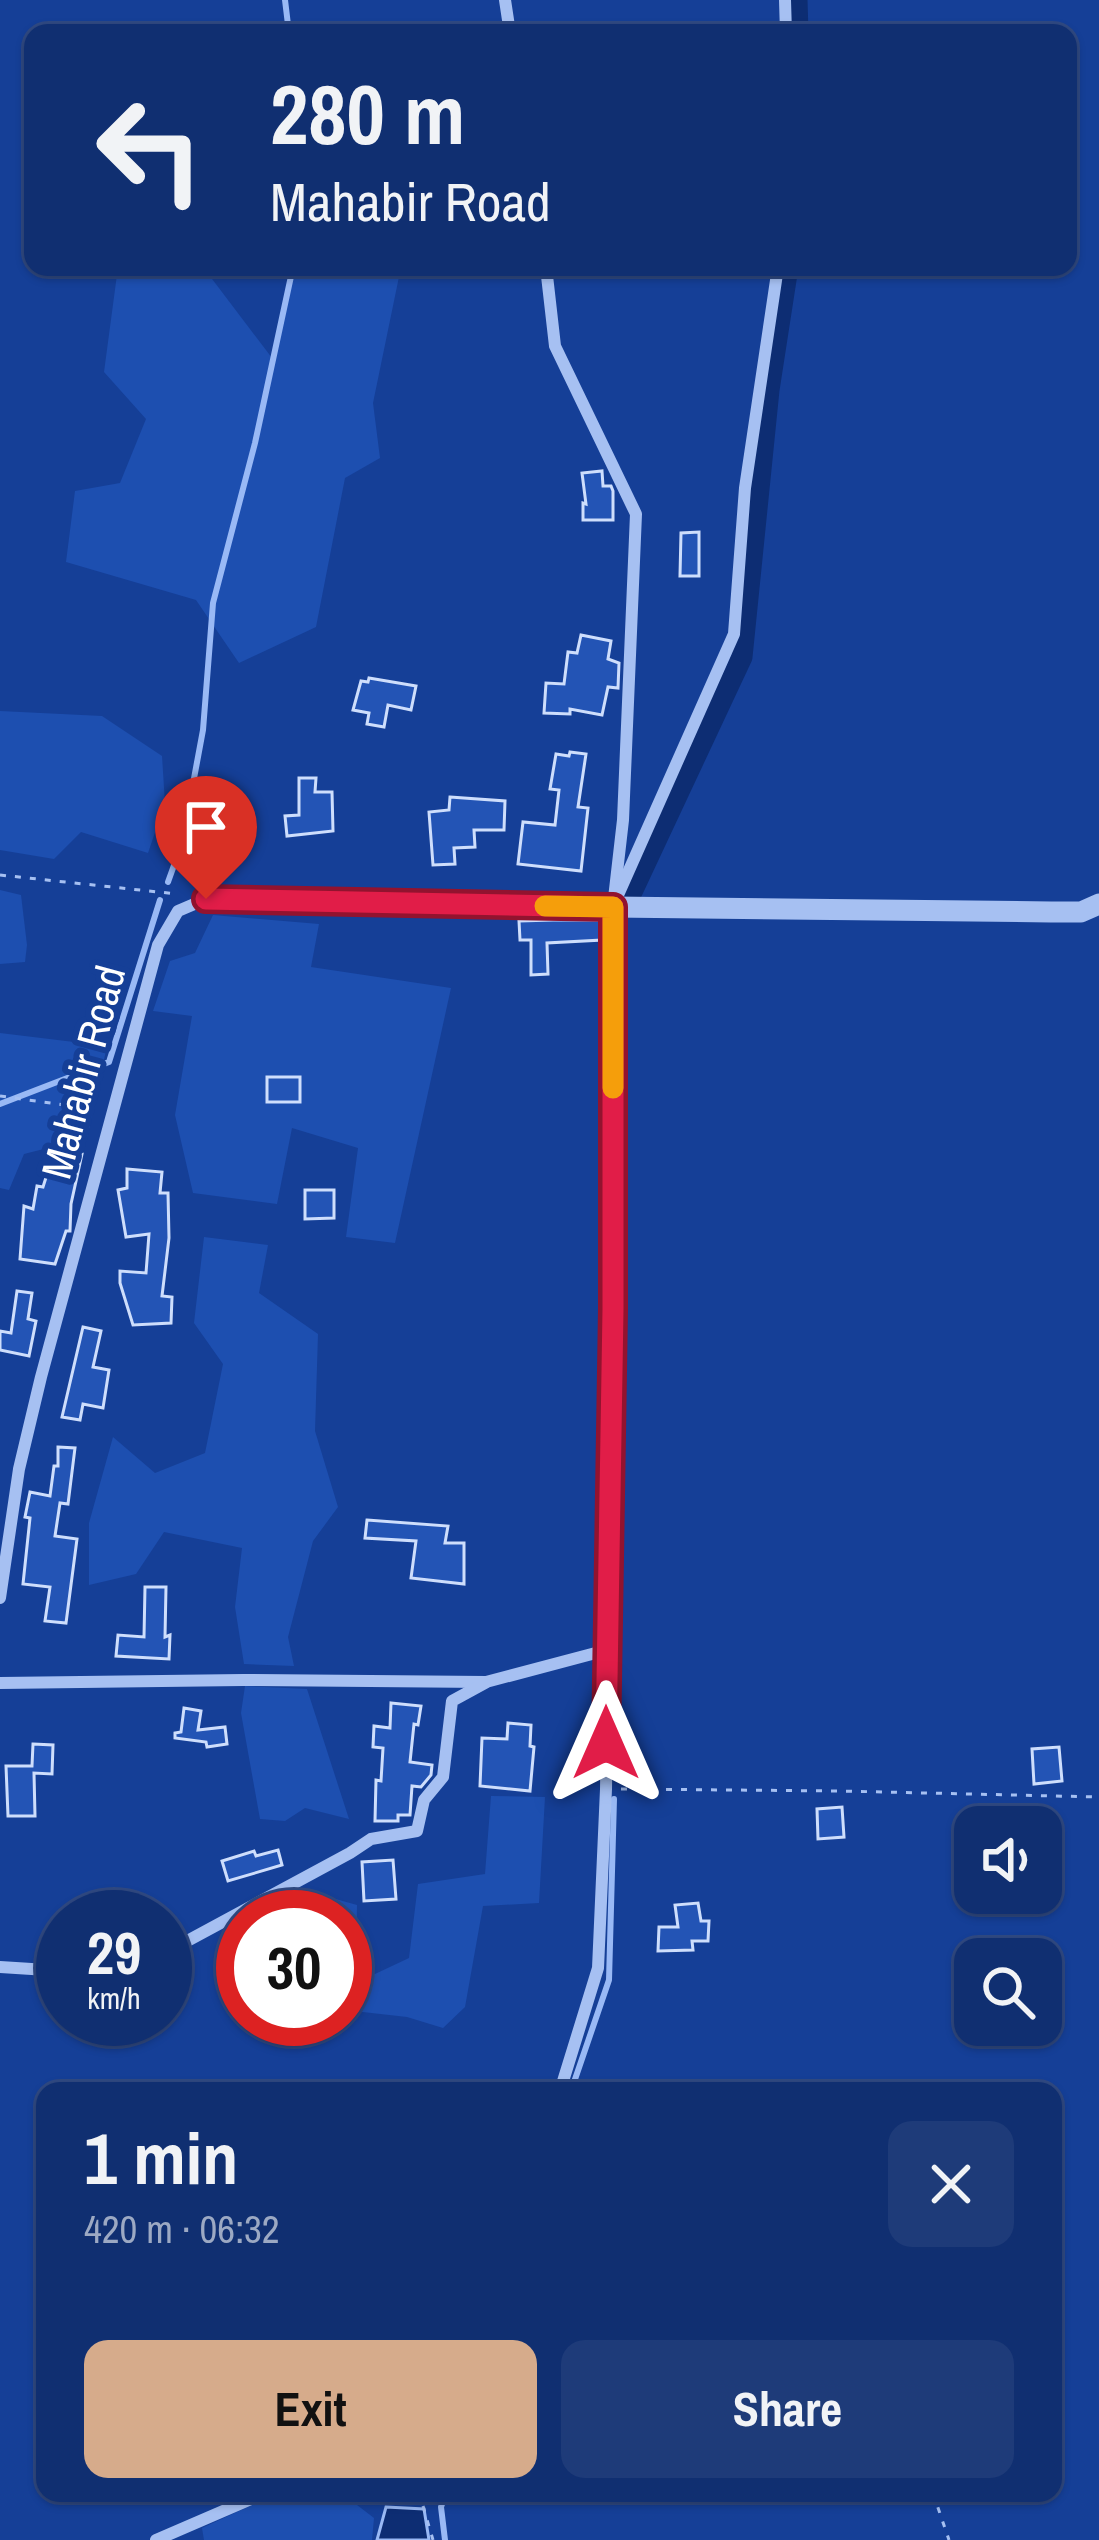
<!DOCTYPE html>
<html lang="en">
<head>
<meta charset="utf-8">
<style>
	:root { --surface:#102f71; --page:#1e3b79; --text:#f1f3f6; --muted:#9ca9c3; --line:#304a84; --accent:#d6ab8b }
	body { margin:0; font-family:"Archivo Narrow",sans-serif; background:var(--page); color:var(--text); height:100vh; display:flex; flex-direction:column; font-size:45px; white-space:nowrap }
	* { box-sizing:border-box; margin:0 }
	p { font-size:39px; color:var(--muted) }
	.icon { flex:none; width:66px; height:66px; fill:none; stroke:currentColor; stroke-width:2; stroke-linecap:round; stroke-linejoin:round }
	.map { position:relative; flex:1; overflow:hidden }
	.sheet { position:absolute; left:36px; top:2082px; width:1026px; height:420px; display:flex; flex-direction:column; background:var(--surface); border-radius:24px; box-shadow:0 3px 9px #0004,0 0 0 3px var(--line) }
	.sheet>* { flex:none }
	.hud { position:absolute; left:24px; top:24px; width:1053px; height:252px; border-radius:24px; box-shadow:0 3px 9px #0004,0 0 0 3px var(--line); background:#102f71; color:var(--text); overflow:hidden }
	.tools { position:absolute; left:954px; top:1806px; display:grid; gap:24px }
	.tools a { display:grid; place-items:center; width:108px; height:108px; border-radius:24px; background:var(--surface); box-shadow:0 3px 9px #0004,0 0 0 3px var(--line); font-size:60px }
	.speed { position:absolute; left:36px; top:1890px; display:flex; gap:24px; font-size:60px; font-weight:700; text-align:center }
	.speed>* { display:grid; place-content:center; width:156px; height:156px; border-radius:50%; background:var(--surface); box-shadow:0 3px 9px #0004,0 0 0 3px var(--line); line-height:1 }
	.speed small { font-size:30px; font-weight:400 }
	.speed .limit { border:18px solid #d22; background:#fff; color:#111 }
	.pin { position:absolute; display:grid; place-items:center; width:102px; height:102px; color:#fff; margin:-123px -51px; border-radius:50% 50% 50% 0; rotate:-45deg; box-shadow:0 0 12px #0007 }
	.pin .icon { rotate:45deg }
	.me { position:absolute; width:132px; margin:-66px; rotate:0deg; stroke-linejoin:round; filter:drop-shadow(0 0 9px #0008) }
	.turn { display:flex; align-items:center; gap:42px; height:252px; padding:0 48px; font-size:54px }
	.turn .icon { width:156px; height:156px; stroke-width:2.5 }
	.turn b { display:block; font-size:84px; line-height:102px }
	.round { display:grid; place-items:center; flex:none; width:126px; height:126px; border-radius:24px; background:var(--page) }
	.overview { display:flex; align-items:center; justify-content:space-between; height:204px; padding:0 48px }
	h1 { font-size:72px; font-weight:700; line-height:90px }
	.cta { display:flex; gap:24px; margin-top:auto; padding:24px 48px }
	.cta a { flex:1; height:138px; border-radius:24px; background:var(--accent); color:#111; font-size:48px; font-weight:700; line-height:138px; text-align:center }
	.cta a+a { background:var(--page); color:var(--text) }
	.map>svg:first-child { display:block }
	.green { fill:#1d4fb0 }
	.water { fill:#0d2d73; stroke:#99b9f5; stroke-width:3 }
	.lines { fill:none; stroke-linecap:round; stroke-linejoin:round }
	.stream { stroke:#99b9f5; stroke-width:6 }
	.canal { stroke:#0d2d73; stroke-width:21 }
	.building { fill:#2354b5; stroke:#cedefc; stroke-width:3 }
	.path { stroke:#a6c0f2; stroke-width:3; stroke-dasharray:6 9; stroke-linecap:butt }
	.minor { stroke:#a6c0f2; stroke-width:12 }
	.tertiary { stroke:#a6c0f2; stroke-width:21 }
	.route-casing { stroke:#92132f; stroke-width:30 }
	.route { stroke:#e11d48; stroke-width:21 }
	.slow { stroke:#f59e0b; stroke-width:21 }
	.labels { text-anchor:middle; stroke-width:12; stroke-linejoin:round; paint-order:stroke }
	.street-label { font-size:42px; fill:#fff; stroke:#153f97 }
</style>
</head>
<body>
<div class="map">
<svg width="1099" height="2540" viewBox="0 0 1099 2540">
	<rect width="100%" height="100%" fill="#153f97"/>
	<g class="green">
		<path d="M118,267H203L272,358L293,267H401L373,403L380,458L345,478L316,627L239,663L196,600L66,562L75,491L120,483L146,419L104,372Z"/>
		<path d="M0,711L102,716L162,756L165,803L148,853L81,832L54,859L0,850Z"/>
		<path d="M0,890L21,895L27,945L25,962L0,964Z"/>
		<path d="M213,915L319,924L311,967L451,988L395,1243L346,1237L358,1148L292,1128L277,1204L193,1193L175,1115L192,1016L153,1011L170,961L195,953Z"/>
		<path d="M0,1033L107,1046L87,1138L24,1154L9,1190L0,1188Z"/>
		<path d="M204,1237L268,1245L259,1293L318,1334L315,1431L338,1507L313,1541L288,1637L294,1666L244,1664L235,1607L242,1548L164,1532L136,1574L89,1585V1523L113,1437L155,1473L205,1453L223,1364L194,1323Z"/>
		<path d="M245,1686L307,1689L349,1819L305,1808L285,1821L260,1819L241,1713Z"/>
		<path d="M491,1796L545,1797L539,1903L483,1906L465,2007L443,2028L407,2017L345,2010V1917L290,1915L332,1898L357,1905L356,1966L375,1974L409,1958L418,1884L485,1874Z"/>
		<path d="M252,2505H357L374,2518L372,2540H204L202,2528Z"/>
	</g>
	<path class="water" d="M386,2507L424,2509L429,2540H377Z"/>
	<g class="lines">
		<g class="stream">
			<path d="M285,0L289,33"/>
			<path d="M168,882L182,843L203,730L213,603L255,443L293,267"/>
			<path d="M0,1104L109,1062L160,900"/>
			<path d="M615,1776L625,915"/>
			<path d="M571,2091L609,1980L614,1799"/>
			<path d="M445,2540L441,2507L446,2493"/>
		</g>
		<g class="canal">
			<path d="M797,0L798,33"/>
			<path d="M631,894L742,657L769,390L788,267"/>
		</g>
	</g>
	<g class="building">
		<path d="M602,471L603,486H611L613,491V520H583V503L586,504L582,473Z"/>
		<path d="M699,532V576H680L681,533Z"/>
		<path d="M581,635L611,641L608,659L619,663L618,688L608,687L602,715L570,709V714L544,713L546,683L564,684L568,652L577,653Z"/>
		<path d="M369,678L416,686L411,710L388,705L384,727L367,724L369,713L353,710L361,681L368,682Z"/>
		<path d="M570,752L586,754L578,807L588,808L581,871L518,864L523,822L555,825L559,790L550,789L556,754L569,756Z"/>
		<path d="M299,778H316L315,792H332L333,831L287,836L285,816L299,815Z"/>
		<path d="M450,797L505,801L504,830H474L475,847L454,848L455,864L433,865L429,812L449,810Z"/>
		<path d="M203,829L218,833L210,867L184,864L186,843L199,845Z"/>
		<path d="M553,920H602V940L547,943L548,974L531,975V940H520L519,921Z"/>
		<rect x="267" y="1077" width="33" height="25"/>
		<path d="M55,1149L82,1154L71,1204L70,1231H66L55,1264L20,1259L24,1206L33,1209L37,1186L43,1187Z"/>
		<path d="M127,1169L162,1172L160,1193H168L169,1238L162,1296L172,1297L171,1323L133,1325L120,1283V1271L146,1273L149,1234L126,1237L118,1190L127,1188Z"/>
		<path d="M305,1190H334V1218L305,1219Z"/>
		<path d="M17,1291L32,1293L28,1319L36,1321L29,1356L0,1350V1331L11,1333Z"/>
		<path d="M83,1327L101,1331L93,1367L109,1370L103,1408L83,1404L80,1420L62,1417Z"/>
		<path d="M58,1447L75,1448L68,1504L60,1503L55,1536L77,1539L66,1623L45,1621L50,1587L23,1584L30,1518L25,1517L30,1492L50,1496L54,1466H58Z"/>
		<path d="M367,1520L448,1526L445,1543H464V1584L411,1578L416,1541L365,1538Z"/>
		<path d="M145,1587H166L165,1637L170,1635L169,1659L116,1656L118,1635L144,1637Z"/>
		<path d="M391,1703L421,1706L418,1725L414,1724L410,1762L432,1765L431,1775L421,1787L412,1786L410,1815H398V1821H375L376,1780L381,1781L383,1748L373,1747L374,1726L390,1728Z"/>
		<path d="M184,1708L201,1711L198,1730L225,1727L227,1744L207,1747L206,1742L175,1738V1733L181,1732Z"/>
		<path d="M508,1723L531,1725L530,1746L534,1747L530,1791L480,1786L482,1738L507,1739Z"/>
		<path d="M33,1744L53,1745L52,1774L34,1773L35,1816H8L6,1766H32Z"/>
		<path d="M1059,1747L1062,1781L1034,1784L1032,1749Z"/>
		<path d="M842,1807L844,1837L818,1839L817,1809Z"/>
		<path d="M278,1850L282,1865L228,1881L222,1861L254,1851L256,1856Z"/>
		<path d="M393,1860L396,1899L364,1901L362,1862Z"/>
		<path d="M698,1903L701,1921H709L708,1941H692L693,1950L658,1951L659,1927H678L675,1905Z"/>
	</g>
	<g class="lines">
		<g class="path">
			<path d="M0,875L177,894"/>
			<path d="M0,1096L93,1109"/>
			<path d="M621,1789L840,1791L1099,1797"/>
			<path d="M933,2493L949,2540"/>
			<path d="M423,2506L433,2540"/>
		</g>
		<g class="minor">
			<path d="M505,0L510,33"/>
			<path d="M785,0L786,33"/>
			<path d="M546,267L555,346L636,514L623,820L613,907V1309L606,1789L598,1968L560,2091"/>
			<path d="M618,895L734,634L745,488L778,267"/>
			<path d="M0,1598L19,1469L41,1377L158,945L178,911L206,899L613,907"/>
			<path d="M0,1683L243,1680L486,1682L607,1650"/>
			<path d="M165,1953L350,1853L371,1839L417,1831L424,1800L443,1777L452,1701L485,1683"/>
			<path d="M0,1967L63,1971"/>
			<path d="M156,2540L251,2499L419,2493"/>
		</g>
		<path class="tertiary" d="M613,907L1051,912H1081L1099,904"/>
	</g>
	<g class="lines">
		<g class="route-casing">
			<path id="route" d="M206,899L613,907V1309L606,1743"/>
		</g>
		<use href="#route" class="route"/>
		<path class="slow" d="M545,906L613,907V1088"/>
	</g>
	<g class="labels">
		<g class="street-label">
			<text transform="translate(83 1072) rotate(-75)" y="15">Mahabir Road</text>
		</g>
	</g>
</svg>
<div class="tools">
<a><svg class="icon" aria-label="sound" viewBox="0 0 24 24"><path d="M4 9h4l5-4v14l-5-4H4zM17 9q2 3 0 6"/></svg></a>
<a><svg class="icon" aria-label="search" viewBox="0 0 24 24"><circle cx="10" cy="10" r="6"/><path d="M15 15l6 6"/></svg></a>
</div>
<div class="speed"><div>29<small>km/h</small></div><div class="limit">30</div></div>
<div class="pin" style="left:206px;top:899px;background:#d93025"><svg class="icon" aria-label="arrive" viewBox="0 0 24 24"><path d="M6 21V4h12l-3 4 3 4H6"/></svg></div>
<svg class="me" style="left:606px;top:1743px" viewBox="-20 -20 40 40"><path d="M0-17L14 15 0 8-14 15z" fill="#e11d48" stroke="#fff" stroke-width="4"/></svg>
<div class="hud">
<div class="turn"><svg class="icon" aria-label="left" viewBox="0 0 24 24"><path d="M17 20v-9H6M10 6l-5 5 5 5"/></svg><div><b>280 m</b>Mahabir Road</div></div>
</div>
<section class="sheet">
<div class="overview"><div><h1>1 min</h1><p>420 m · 06:32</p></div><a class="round"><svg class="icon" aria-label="close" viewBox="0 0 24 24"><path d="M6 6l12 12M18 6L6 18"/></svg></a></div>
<div class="cta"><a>Exit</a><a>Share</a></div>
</section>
</div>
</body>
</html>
